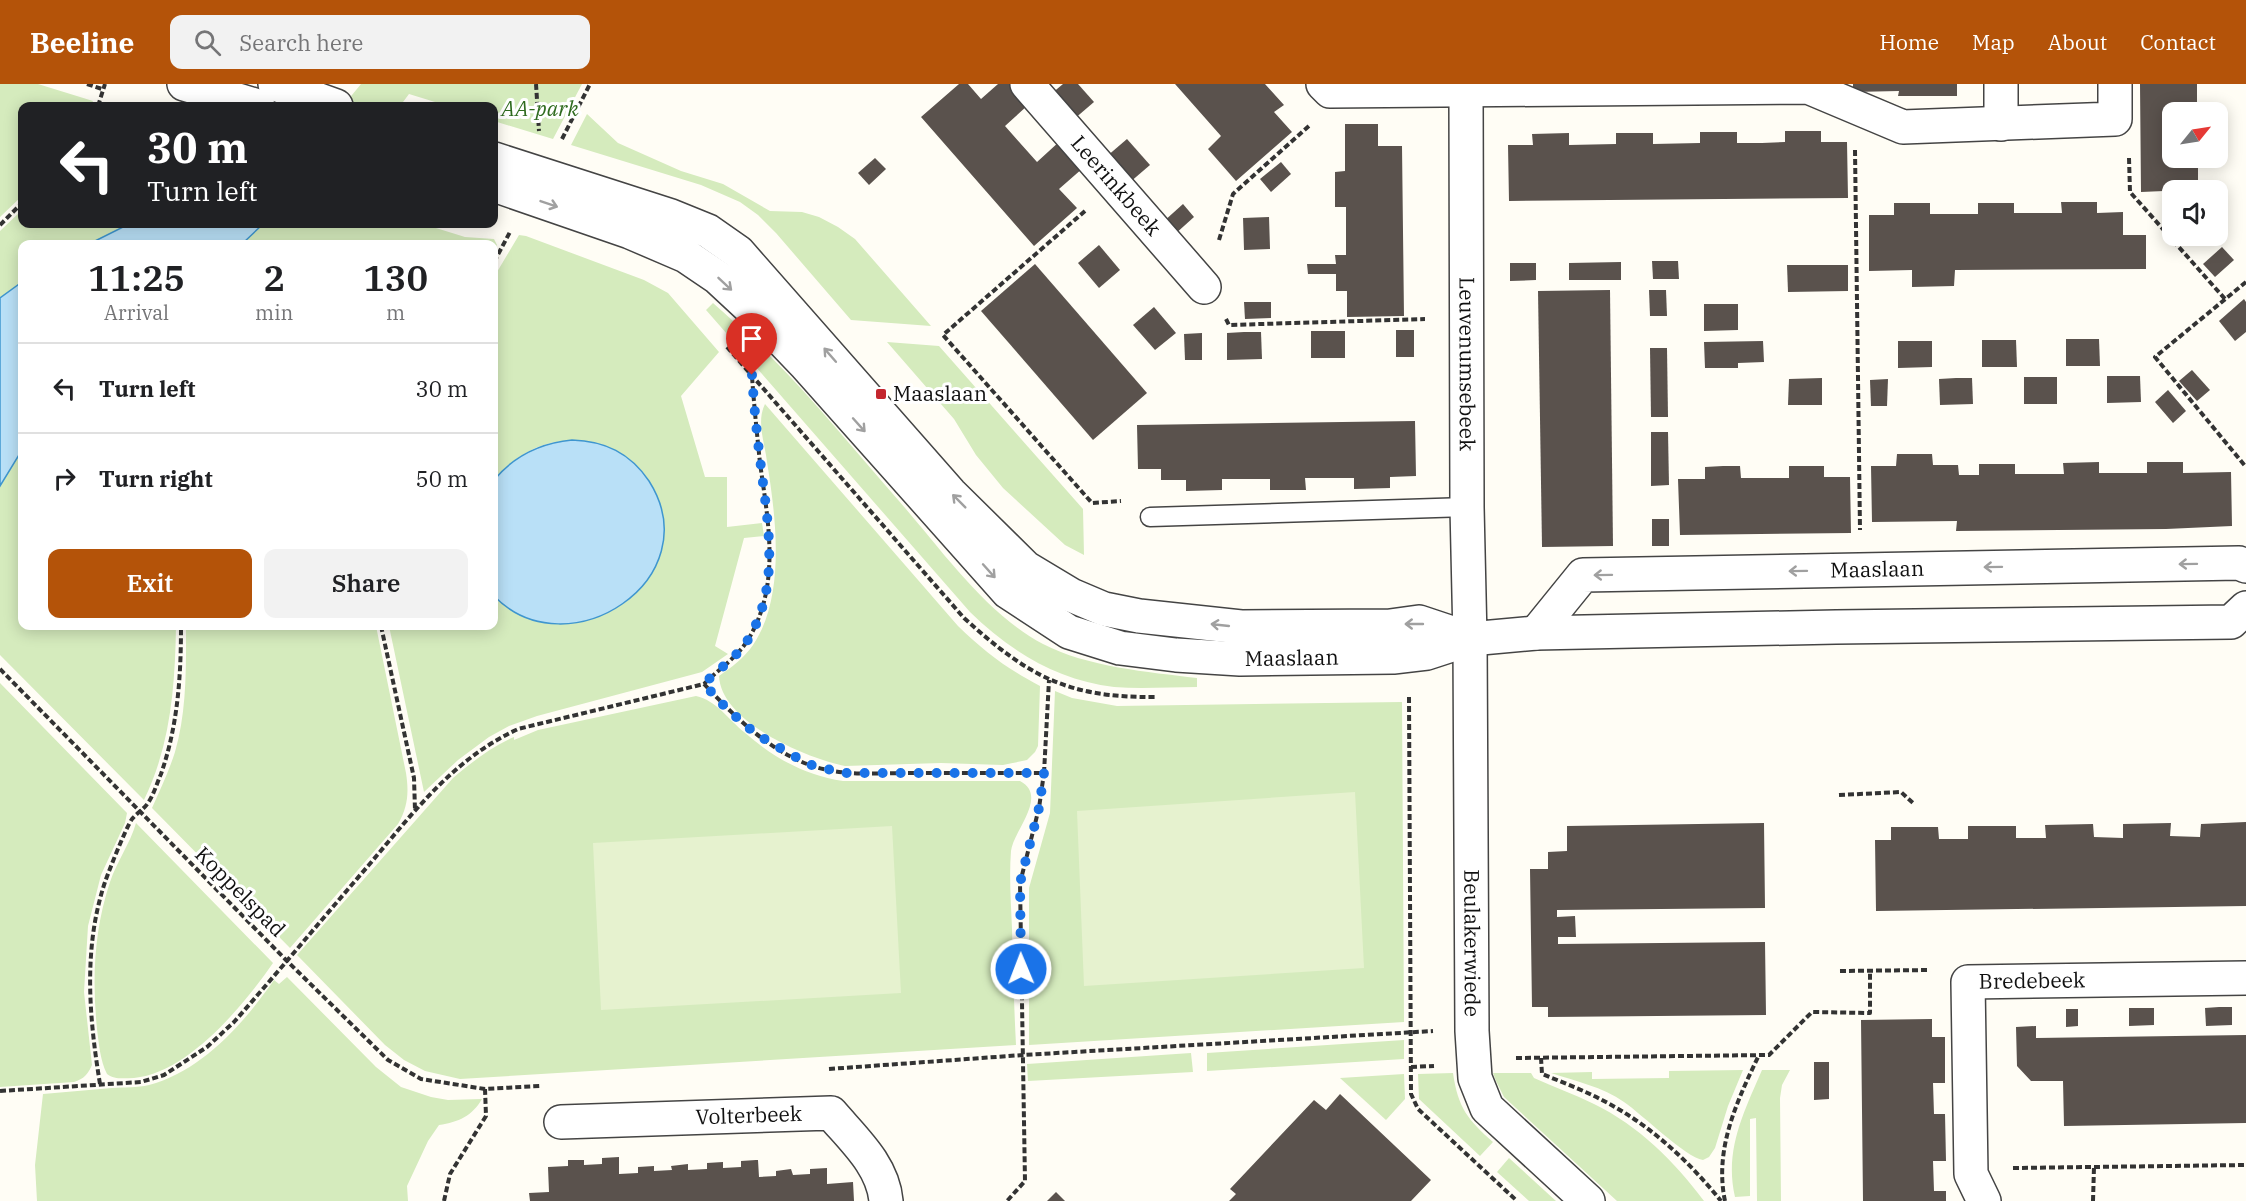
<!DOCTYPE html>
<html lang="en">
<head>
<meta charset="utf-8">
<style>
	:root { --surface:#fff; --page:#f2f2f2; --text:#202124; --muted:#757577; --line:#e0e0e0; --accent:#b45309 }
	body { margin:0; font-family:"IBM Plex Serif",serif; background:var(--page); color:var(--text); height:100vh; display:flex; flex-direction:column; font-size:22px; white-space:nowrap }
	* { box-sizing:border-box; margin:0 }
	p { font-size:20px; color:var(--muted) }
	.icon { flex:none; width:33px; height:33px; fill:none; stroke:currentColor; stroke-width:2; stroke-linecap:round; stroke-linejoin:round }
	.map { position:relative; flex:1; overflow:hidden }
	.side { position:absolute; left:18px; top:156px; width:480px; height:390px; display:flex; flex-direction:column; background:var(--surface); border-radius:12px; box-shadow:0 3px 15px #0003 }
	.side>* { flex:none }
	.banner { position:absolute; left:18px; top:18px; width:480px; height:126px; border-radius:12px; box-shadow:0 3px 15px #0003; background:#202124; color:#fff; overflow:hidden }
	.needle { width:39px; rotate:60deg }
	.fabs { position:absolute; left:2162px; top:18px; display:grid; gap:12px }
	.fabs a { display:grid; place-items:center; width:66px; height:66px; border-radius:12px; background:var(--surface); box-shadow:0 3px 15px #0003; font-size:30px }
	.pin { position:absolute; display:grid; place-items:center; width:51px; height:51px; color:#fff; margin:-62px -26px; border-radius:50% 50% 50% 0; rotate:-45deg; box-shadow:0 0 6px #0007 }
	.pin .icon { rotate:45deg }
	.me { position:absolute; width:66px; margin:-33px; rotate:359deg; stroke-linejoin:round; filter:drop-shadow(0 0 4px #0008) }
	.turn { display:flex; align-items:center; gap:21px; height:126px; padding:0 30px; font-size:27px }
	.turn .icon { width:78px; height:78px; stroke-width:2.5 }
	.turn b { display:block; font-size:42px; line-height:51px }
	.eta { display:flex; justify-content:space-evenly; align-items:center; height:102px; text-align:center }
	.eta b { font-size:36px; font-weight:600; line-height:42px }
	.button { display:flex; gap:12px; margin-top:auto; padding:12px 30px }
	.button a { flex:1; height:69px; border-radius:12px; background:var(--accent); color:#fff; font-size:24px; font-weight:600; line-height:69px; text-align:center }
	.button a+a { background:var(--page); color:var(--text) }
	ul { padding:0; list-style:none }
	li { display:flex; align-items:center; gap:18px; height:90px; padding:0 30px; border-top:2px solid var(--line) }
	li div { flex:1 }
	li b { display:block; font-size:22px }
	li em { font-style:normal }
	header { display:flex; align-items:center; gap:36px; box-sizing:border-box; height:84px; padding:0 30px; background:var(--accent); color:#fff }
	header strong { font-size:28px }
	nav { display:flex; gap:33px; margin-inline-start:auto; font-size:21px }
	.search { width:420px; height:54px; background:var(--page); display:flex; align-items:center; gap:15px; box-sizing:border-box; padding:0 21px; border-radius:12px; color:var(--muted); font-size:22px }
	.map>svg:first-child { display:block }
	.green { fill:#d5ebbd }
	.pitch { fill:#e6f2cf }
	.water { fill:#b9e0f7; stroke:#3f96cf; stroke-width:1.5 }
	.building { fill:#5a524d }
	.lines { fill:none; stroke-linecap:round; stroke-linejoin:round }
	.service-casing { stroke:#444; stroke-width:21 }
	.minor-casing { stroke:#444; stroke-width:36 }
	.tertiary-casing { stroke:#444; stroke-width:36 }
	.path { stroke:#333; stroke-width:4; stroke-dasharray:6 3; stroke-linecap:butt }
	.service { stroke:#fff; stroke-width:18 }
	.minor { stroke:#fff; stroke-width:33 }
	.tertiary { stroke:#fff; stroke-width:33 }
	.oneway { stroke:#a0a0a0 }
	.route { stroke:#1a73e8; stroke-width:10; stroke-dasharray:0 18 }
	.poi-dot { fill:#c4262e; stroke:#fff; stroke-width:2 }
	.labels { text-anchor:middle; stroke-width:6; stroke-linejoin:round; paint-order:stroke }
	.park-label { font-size:21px; font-style:italic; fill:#2f6b1f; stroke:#fff }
	.street-label { font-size:21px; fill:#111; stroke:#fff }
	.poi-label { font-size:21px; fill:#111; stroke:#fff; text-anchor:start }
</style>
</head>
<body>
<header>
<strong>Beeline</strong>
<div class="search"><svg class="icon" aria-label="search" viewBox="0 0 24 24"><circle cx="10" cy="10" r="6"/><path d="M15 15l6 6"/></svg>Search here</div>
<nav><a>Home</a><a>Map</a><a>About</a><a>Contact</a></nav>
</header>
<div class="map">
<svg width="2246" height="1117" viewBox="0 0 2246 1117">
	<rect width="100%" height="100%" fill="#fffdf5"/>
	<g class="green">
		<path d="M0,0H38L93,17L91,22H22V112L0,133Z"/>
		<path d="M361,0H582L553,55L494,37V22H448L409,10L400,22H343Z"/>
		<path d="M587,30L618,59L681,87L723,100L770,127L802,128L819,133L838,143L855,155L931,242L851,236L776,149L758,131L740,118L701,101L571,61Z"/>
		<path d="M22,126V140H129L89,160H22V198L0,214V147Z"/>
		<path d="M263,140H423L465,153L494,155L497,161L494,168V160H242Z"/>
		<path d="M519,151L526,152L644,196L668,209L719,268L681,312L705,393H727V443L762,439L764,452L744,454L715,562L728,570L702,588L537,632L509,642L489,653L458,676L424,708L389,542H494V512C516,535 557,545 587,536C699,507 682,354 568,357C539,357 512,374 494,396V193Z"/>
		<path d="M713,219C732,236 751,253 769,271C815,317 856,368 899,417C942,466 985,529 1043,560C1087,583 1148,588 1197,594V603C1170,603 1141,605 1114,603C1057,596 1010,567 970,528L706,226Z"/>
		<path d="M887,258L939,262L1083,425L1084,471L1065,461L1003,404L976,371L954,335Z"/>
		<path d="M765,320L958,542C986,569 1006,584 1040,602L1038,662L1035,668L1027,676L1003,681L941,679L845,682C806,674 721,638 719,592C732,583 744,574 753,561C786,512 776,433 767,378C765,359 756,338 765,320Z"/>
		<path d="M22,366V542H176C175,602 171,660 144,716L0,571V402Z"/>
		<path d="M186,542H376L406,689C409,708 408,723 398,740L290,864L152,724C160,706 169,687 175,668C187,627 186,583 186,542Z"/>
		<path d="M0,599L127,729L125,739L101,791L88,842L84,908L92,981C88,990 84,995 74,998L0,1003Z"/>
		<path d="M1055,607L1072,614L1117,622L1402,618L1404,938L1029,961V804L1050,729Z"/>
		<path d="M696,612C716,616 729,636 744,648C774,674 804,691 843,697H1020C1049,712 1013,747 1011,767C1009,793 1011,819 1012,845C1013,884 1014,923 1016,961L460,995L425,987L404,976L385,961L297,871L453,694C472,678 491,663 514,653V656L538,646Z"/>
		<path d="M136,739L273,879C244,921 188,989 134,994C124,994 115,996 107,990C100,976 99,960 97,945C92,895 94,846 110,798C117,777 130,760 136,739Z"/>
		<path d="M287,893L376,983L401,1003L431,1013L448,1016L482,1015C472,1032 459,1038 439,1041L428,1057L407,1102L408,1117H37L35,1081L43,1010C66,1008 89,1006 112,1004C124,1003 137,1004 149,1001C202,987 244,939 274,896L279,900Z"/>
		<path d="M1404,956V975L1207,987V969Z"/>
		<path d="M1191,969L1193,988L1028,997L1027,980Z"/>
		<path d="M1743,986L1728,1022L1715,1064L1709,1073L1703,1076C1685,1073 1643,1031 1624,1018C1603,1003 1575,997 1551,989L1592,988V995L1669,994V987Z"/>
		<path d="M1762,986H1790L1782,1001L1780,1014L1781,1117H1757L1756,1034L1750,1035V1112L1735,1113C1724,1066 1744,1028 1762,986Z"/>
		<path d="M1453,989C1458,1024 1468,1036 1493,1058L1480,1072L1419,1015L1418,990Z"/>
		<path d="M1493,989H1531L1534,994C1554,1003 1574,1010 1594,1020C1639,1042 1674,1077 1704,1117H1617L1504,1013L1496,997Z"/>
		<path d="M1404,990L1405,1015L1386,1036L1340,994Z"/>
		<path d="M1509,1074L1556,1117H1529L1497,1088Z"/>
	</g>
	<g class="pitch">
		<path d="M1355,708L1364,884L1084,902L1077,727Z"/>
		<path d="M892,742L901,909L601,926L593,759Z"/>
	</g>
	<g class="water">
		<path d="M129,140H263L242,160H89Z"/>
		<path d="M22,198V366L0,402V214Z"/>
		<path d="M572,356C605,357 630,369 649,397C711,495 568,588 494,512V396C514,372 541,359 572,356Z"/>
	</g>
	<g class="building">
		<path d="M959,0H968L981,15L998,0H1010L1028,21L1005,42L1037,78L1060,57L1083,84L1059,105L1077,124L1034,162L921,33Z"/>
		<path d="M1063,0H1078L1094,18L1073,36L1051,10Z"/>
		<path d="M1175,0H1265L1284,21L1274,28L1292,48L1236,97L1208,65L1221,52Z"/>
		<path d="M1853,0H1957V12H1898L1899,7L1853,8Z"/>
		<path d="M2140,0H2197V28H2172V74H2208V81H2198V106H2172V130H2165L2164,107L2141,108Z"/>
		<path d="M1345,40H1378V62H1402L1404,232L1347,233V207H1336V190H1308L1307,180H1336L1335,171H1346V123H1335V88L1345,87Z"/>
		<path d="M1785,47H1821V58H1847L1848,114L1509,117L1508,61H1533L1532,50L1569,49V61L1616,60V49H1653V60L1700,59V48H1737V59H1762L1785,58Z"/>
		<path d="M1127,55L1150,81L1129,99L1106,73Z"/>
		<path d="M875,74L886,85L869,101L858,89Z"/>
		<path d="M1281,78L1291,90L1271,108L1260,95Z"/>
		<path d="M2061,118H2097V129L2123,128V151H2146V185L1955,186L1954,202L1912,203V186L1869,187V131H1894V119H1930V130H1978V119H2014V129H2062Z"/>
		<path d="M1183,120L1194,133L1174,151L1163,138Z"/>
		<path d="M1269,133L1270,165L1244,166L1243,134Z"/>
		<path d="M1099,161L1120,186L1099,204L1078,179Z"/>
		<path d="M2222,163L2234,176L2215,193L2203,180Z"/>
		<path d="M1652,177H1678L1679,195H1653Z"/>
		<path d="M1621,178V196H1569V179Z"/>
		<path d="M1510,179H1536V196L1510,197Z"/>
		<path d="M1035,180L1147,309L1093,356L981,227Z"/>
		<path d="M1787,181H1848V207L1788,208Z"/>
		<path d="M1610,206L1613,462L1542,463L1538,207Z"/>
		<path d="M1649,206H1666L1667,232H1650Z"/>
		<path d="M2244,215L2246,218V248L2235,257L2219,237Z"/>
		<path d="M1244,218H1271V234L1245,235Z"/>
		<path d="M1704,220H1738V246L1704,247Z"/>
		<path d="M1154,223L1176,249L1155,266L1133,241Z"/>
		<rect x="1396" y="246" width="18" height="27"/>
		<rect x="1311" y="247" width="34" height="27"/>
		<path d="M1244,248H1261L1262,275L1227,276V249Z"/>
		<path d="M1202,249V276H1185L1184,250Z"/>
		<path d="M2066,255H2099L2100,282H2066Z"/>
		<path d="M1982,256H2016L2017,283H1982Z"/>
		<path d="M1763,257L1764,278L1738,279V284H1705L1704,258Z"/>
		<path d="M1898,257H1932V283L1898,284Z"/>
		<path d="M1650,264H1667L1668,333H1651Z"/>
		<path d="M2192,286L2210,306L2197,317L2179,297Z"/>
		<path d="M2107,292H2140L2141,318L2107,319Z"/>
		<rect x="2024" y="293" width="33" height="27"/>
		<path d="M1822,294V321H1788L1789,295Z"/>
		<path d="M1956,294H1972L1973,320L1940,321L1939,295Z"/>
		<path d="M1888,295L1887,322H1871L1870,296Z"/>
		<path d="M2168,306L2186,327L2173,339L2155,318Z"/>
		<path d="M1415,337L1416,392L1390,393V404L1354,405V394H1305L1306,406H1270V395H1222V406L1186,407V396H1161V385H1138L1137,341Z"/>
		<path d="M1651,348H1668L1669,401L1651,402Z"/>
		<path d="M1897,370H1932L1933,381H1958L1959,391H1979V380H2015V390H2064L2063,379L2099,378V389H2147V378H2183V389L2231,388L2232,442L2166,445L1956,447L1957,437L1872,438L1871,382H1896Z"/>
		<path d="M1723,382H1740L1741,394H1789V382H1824V393H1850L1851,449L1680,451L1678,395H1705V383Z"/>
		<rect x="1652" y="435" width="17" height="27"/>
		<path d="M2246,738V822L1876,827L1875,756H1891V743H1938L1939,755H1968V742H2016V754H2046L2045,741L2093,740L2094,753L2123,754V740L2171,739L2170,752L2200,753L2201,740Z"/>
		<path d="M1764,739L1765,824L1557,826V833L1575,832L1576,853H1558V860L1765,858L1766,931L1548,933V923H1532L1530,785H1548V768L1567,767V742Z"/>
		<path d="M2219,923H2232V941L2206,942L2205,924Z"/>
		<path d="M2129,924H2154V941L2129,942Z"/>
		<path d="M2066,925H2078V942L2066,943Z"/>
		<path d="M1932,935V953H1945V999H1933L1934,1030H1945L1946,1077H1933L1934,1107H1946V1117H1863L1861,936Z"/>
		<path d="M2036,942V954L2246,951V1039L2064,1042L2063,997H2031L2017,982L2016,943Z"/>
		<path d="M1814,978H1829V1015L1814,1016Z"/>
		<path d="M1340,1010L1431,1096L1411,1117H1229L1236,1110L1230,1105L1314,1016L1326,1026Z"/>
		<path d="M619,1073V1090L638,1089V1083L654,1082V1087L672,1086L671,1082L688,1080V1086L707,1085V1079L723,1078V1084L741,1083V1077L756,1076H758L759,1093L776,1092V1087L791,1085L793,1091L810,1090V1085L827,1084V1100L853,1098L854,1117H530L529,1109L549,1108L548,1083L568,1082V1076H584V1081L602,1080V1074Z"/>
		<path d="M1056,1108L1065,1117H1047Z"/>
	</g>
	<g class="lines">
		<g class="service-casing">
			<path id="service" d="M1150,433L1467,423"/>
		</g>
		<g class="minor-casing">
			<g id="minor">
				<path id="s1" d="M1027,0L1204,203"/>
				<path d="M1323,0L1330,7L1808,3L1903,43L2115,35V0"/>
				<path d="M2001,0V40"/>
				<path id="s2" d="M1466,6L1467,423L1470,555L1536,549L1836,543L2231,538L2246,524"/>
				<path id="s3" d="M1536,549L1583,491L2239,479L2246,482"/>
				<path id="s4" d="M561,1038L831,1029C853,1055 883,1081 886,1117"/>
				<path id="s5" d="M1984,1117L1971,1090L1968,898L2246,894"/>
			</g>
		</g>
		<g class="tertiary-casing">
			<g id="tertiary">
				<path d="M184,0L258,22"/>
				<path d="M275,0L336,22"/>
				<path d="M494,75L671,132L708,147L738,168L950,409L1026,484L1071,511L1104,525L1139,532L1241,543L1390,542L1419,538L1470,555"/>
				<path id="s6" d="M494,101L630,148L686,172L717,193L759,232L805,280L1008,508L1069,548L1120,564L1176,571L1240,575L1393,573L1427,569L1470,555"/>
				<path id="s7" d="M1470,555L1472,947L1475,994L1487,1024L1588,1117"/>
			</g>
		</g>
		<g class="path">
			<path d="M87,0L102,5"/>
			<path d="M536,0L539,47"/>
			<path d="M98,22L105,0"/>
			<path d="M562,55L590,0"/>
			<path d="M1855,66L1860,446"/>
			<path d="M2129,74L2130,108L2225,215"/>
			<path d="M1085,127L943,251L1092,419L1121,417"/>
			<path d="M0,141L22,119"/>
			<path d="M1219,156L1233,110L1310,41"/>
			<path d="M494,178L510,148"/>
			<path d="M2246,198L2155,273L2246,383"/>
			<path d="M1226,235L1229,241L1425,235"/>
			<path d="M727,263L964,534C1028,592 1067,614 1155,613"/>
			<path d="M381,542L414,694L415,726"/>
			<path d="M0,585L286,876L388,976L421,995L485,1005L540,1002"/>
			<path d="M704,600C719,585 739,572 749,554C781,500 768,437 760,379C757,350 754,321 752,292"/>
			<path d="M1409,613L1411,1010L1418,1025L1517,1117"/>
			<path d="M1044,689L1049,596"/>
			<path d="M1839,711L1901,708L1913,719"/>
			<path d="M1840,887L1930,886"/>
			<path d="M1516,974L1769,971L1812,928L1870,929V887"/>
			<path d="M1541,974L1542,990C1562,998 1583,1006 1602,1016C1649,1040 1688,1076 1721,1117"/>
			<path d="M1411,983L1434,982"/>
			<path d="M829,985L1023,971L1433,947"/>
			<path d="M100,1000C89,933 83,864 105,798C110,784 125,746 132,735C137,729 144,725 148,719C154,710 157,699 161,690C178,641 181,592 181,542"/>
			<path d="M0,1007L141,998L164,991L207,963L234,938C279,887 323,834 368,782C413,729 453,675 518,645L704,600C733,631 766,664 807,680C840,693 877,689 911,689C955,689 999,689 1044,689L1039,724L1020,799L1025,1097L1007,1117"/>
			<path d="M2013,1084L2246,1081"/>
			<path d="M444,1117L450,1090L486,1032L485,1005"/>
			<path d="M1725,1117C1714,1065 1737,1017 1759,971"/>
			<path d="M2093,1117L2094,1083"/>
		</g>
		<use href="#service" class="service"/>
		<use href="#minor" class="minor"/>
		<use href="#tertiary" class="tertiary"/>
	</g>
	<defs><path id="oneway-shaft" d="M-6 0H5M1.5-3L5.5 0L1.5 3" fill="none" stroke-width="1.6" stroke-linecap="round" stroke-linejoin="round" transform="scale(1.5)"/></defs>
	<g class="oneway">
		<use href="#oneway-shaft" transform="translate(549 120) rotate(19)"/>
		<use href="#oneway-shaft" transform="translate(725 200) rotate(43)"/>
		<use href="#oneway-shaft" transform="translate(830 271) rotate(-131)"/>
		<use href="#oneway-shaft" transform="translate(859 341) rotate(48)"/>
		<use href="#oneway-shaft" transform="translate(959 417) rotate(-135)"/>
		<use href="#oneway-shaft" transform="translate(2188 480) rotate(179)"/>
		<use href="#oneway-shaft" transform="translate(1993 483) rotate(179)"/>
		<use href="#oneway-shaft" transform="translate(989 487) rotate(48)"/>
		<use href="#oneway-shaft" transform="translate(1798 487) rotate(179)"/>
		<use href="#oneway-shaft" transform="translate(1603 491) rotate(179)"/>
		<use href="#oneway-shaft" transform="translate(1414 540) rotate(-180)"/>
		<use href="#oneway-shaft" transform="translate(1220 541) rotate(-174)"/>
	</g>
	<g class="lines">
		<path class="route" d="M752,291C754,322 757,352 761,383C768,441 780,501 749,554C739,572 718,585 704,600L727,625L756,650L808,680L843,689H1044L1039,724L1020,799L1021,885"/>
	</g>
	<rect class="poi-dot" x="875" y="304" width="12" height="12" rx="3"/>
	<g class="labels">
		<g class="park-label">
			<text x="540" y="32">AA-park</text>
		</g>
		<g class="street-label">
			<text dy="7" stroke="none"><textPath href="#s1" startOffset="135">Leerinkbeek</textPath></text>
			<text dy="7" stroke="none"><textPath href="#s2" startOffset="274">Leuvenumsebeek</textPath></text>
			<text dy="7" stroke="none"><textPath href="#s3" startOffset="369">Maaslaan</textPath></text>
			<text dy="7" stroke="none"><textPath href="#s6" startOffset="970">Maaslaan</textPath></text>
			<text transform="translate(240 808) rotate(45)" y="7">Koppelspad</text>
			<text dy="7" stroke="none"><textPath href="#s7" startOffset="304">Beulakerwiede</textPath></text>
			<text dy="7" stroke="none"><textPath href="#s5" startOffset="286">Bredebeek</textPath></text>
			<text dy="7" stroke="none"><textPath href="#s4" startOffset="188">Volterbeek</textPath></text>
		</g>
		<g class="poi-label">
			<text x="893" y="317">Maaslaan</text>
		</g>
	</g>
</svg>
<div class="fabs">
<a><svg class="needle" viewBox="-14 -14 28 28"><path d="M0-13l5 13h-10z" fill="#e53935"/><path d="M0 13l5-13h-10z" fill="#757577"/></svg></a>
<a><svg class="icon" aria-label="sound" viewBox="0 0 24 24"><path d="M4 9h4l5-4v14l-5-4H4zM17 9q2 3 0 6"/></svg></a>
</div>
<div class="pin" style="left:752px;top:291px;background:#d93025"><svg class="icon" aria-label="arrive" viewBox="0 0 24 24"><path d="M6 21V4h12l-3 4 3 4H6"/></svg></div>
<svg class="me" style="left:1021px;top:885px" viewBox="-20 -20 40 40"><circle r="17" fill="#1a73e8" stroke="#fff" stroke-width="3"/><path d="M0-11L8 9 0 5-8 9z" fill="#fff"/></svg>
<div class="banner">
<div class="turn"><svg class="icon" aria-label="left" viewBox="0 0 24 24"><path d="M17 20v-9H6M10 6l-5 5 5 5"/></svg><div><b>30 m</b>Turn left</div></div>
</div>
<section class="side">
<div class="eta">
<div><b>11:25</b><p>Arrival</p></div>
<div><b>2</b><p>min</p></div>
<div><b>130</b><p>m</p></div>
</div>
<ul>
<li><svg class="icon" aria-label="left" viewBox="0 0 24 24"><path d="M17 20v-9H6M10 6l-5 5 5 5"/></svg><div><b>Turn left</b></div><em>30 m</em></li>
<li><svg class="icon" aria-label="right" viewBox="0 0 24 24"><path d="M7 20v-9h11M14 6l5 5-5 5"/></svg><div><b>Turn right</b></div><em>50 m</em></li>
</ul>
<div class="button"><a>Exit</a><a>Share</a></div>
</section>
</div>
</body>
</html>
